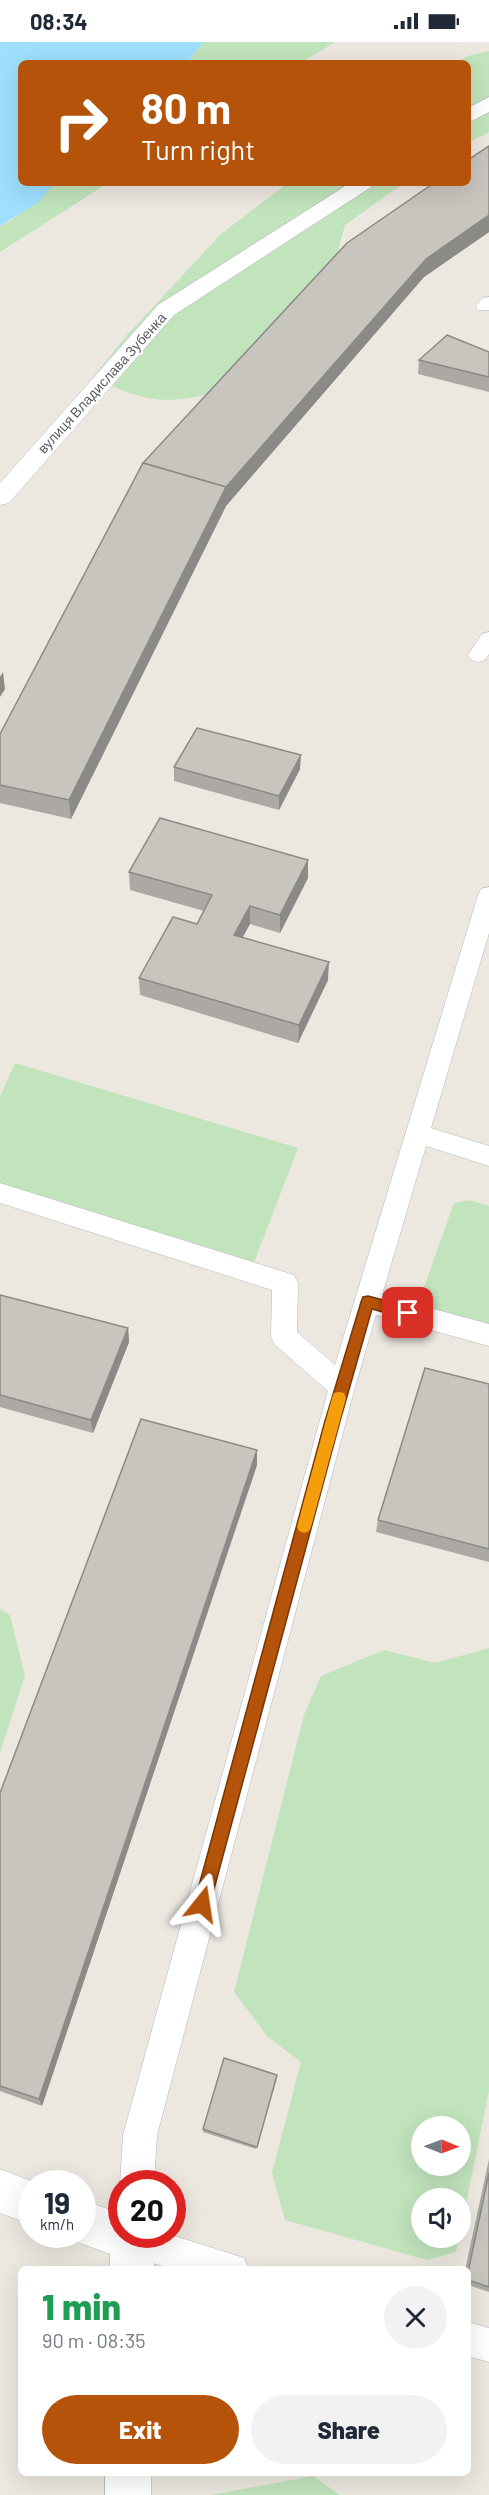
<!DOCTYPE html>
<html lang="en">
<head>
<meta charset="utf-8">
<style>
	:root { --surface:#fff; --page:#f2f2f3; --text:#1f2937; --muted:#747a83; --accent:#b45309 }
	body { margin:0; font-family:Barlow,sans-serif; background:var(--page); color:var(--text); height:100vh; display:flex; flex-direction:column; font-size:22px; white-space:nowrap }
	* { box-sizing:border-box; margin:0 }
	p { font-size:20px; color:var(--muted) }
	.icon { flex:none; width:33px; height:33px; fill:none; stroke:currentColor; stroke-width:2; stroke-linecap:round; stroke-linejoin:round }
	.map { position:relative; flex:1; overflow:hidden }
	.sheet { position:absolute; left:18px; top:2224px; width:453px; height:210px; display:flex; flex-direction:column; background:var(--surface); border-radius:9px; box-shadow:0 6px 24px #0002 }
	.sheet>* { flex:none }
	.banner { position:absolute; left:18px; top:18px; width:453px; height:126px; border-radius:9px; box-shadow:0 6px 24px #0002; background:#b45309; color:#fff; overflow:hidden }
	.needle { width:39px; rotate:91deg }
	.tools { position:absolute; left:411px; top:2074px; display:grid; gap:12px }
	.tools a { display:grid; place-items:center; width:60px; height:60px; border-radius:50%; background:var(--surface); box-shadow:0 6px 24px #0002; font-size:30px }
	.speed { position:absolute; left:18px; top:2128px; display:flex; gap:12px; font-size:30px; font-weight:700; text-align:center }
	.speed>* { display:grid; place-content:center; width:78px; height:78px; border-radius:50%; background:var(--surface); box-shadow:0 6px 24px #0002; line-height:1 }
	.speed small { font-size:15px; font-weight:400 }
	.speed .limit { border:9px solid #d22; background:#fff; color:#111 }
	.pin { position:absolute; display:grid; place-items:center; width:51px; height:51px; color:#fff; margin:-26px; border-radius:12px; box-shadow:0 3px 9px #0006 }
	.me { position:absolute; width:66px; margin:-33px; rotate:15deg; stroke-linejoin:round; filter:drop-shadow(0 0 4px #0008) }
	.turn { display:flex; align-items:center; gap:21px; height:126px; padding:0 24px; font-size:27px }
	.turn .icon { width:78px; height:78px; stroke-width:2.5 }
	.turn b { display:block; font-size:42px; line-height:51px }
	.round { display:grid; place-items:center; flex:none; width:63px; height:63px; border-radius:32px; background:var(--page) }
	.summary { display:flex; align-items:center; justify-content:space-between; height:102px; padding:0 24px }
	h1 { font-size:36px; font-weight:800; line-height:45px; color:#1e9e55 }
	.button { display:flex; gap:12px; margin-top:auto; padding:12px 24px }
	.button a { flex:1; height:69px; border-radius:36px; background:var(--accent); color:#fff; font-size:24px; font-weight:800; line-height:69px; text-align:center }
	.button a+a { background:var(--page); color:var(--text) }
	.status { display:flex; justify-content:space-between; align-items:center; height:42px; padding:0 30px; background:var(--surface); direction:ltr }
	.status svg { height:16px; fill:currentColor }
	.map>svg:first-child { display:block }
	.green { fill:#c1e4bc; fill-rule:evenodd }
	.water { fill:#9ee0fe }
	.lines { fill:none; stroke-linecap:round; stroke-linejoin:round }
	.service-casing { stroke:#b3b7bb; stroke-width:1 }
	.minor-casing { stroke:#b3b7bb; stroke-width:1 }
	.tertiary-casing { stroke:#b3b7bb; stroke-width:1 }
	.service { fill:#fff; fill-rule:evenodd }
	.minor { fill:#fff; fill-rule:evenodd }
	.tertiary { fill:#fff; fill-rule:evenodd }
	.wall { fill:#aca9a4 }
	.shaded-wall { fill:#8c8a86 }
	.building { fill:#c8c5bf; stroke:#8c8a86; stroke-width:1.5 }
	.route { fill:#b45309; stroke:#753606; stroke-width:1.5 }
	.slow { fill:#f59e0b }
	.labels { text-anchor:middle; stroke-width:4.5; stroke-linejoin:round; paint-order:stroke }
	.far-street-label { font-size:14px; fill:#595d61; stroke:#fff }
</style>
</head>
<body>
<div class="status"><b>08:34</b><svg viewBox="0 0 49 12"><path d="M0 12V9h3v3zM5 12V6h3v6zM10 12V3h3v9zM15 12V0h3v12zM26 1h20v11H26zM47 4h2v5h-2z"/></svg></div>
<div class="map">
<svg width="489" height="2453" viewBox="0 0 489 2453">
	<rect width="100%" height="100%" fill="#ece8e0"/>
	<g class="green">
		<path d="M204,0H335L301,21H186Z"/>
		<path d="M489,9V90L468,101V21H454L471,13Z"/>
		<path d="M54,141H108L0,210V184L12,178Z"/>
		<path d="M288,141H404L345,183L337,212L213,351C162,364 140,358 93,335L127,293L221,192Z"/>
		<path d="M15,1021L298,1106L250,1231L0,1151V1054Z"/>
		<path d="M469,1158L489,1164V1287L427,1270L418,1262L454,1161Z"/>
		<path d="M0,1567L10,1573L25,1633L0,1711Z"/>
		<path d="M489,1606V2049L461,2186L460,2157H422V2196H459L456,2210L427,2218L285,2178L272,2131L301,2020L268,1995L234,1950L304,1673L321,1634L384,1608L435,1621ZM422,2085H460V2124H422Z"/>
		<path d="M313,2434L340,2453H211Z"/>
	</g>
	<path class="water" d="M0,0H204L186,21H21V141H54L39,160L0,184Z"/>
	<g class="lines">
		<g class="service-casing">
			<g id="service">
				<path d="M489,255V268H478L475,264L483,256Z"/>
				<path d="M489,590V612L485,618L478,620L471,618L468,613L482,592Z"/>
				<path d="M489,845V891L431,1086L489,1104V1124L426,1104L382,1253L489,1282V1304L376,1273L355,1345L157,2093L154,2142H122V2145L120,2142L123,2093L328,1349L275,1303L271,1295L272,1248L0,1161V1141L294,1233L298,1241L297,1290L335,1323L478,853L481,847Z"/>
				<path d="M122,2181V2193H172L244,2216L249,2228H174L121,2210L116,2198Z"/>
				<path d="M468,2280L489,2286V2320L468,2314Z"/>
			</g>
		</g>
		<g class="minor-casing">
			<g id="minor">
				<path d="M0,2127L39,2142H32V2183L0,2171Z"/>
				<path d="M82,2158L122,2172V2193H153L155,2198L154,2228H110V2212L66,2196L65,2193H82Z"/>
				<rect x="105" y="2432" width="46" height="21"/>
			</g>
		</g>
		<g class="tertiary-casing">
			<g id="tertiary">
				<path d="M489,55V70L468,81V66Z"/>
				<path d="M350,141H374L371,145L174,273L9,461L0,463V441L158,263Z"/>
			</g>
		</g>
		<use href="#service" class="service"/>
		<use href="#minor" class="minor"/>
		<use href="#tertiary" class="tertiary"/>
	</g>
	<g class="wall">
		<path d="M489,104V190L424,235L226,464L71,777L0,761V692Z"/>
		<path d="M489,310V350L418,332L419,318Z"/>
		<path d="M174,725L300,727L279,768L174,739Z"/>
		<path d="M129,830L308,836L280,891L250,882L243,895L328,938L298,1001L140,953L139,936L197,882L204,869L130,848Z"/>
		<path d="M0,1253L128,1286L129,1300L93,1391L0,1365Z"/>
		<path d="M489,1342V1520L376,1490L378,1478Z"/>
		<path d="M257,1423L42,2064L0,2049V1751Z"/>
		<path d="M277,2036L256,2107L203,2090V2087Z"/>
		<path d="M489,2117V2250L468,2243V2228H465Z"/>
	</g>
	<g class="shaded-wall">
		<path d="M489,173V190L424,235L226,464V445L426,217Z"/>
		<path d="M226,445V464L71,777L69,758Z"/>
		<path d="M3,630L5,647L0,655V635Z"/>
		<path d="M301,713L300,727L279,768V754Z"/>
		<path d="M308,818V836L280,891V873Z"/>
		<path d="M250,864V882L234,910V893Z"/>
		<path d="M329,920L328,938L298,1001L299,983Z"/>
		<path d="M128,1286L129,1300L93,1391L91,1378Z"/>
		<path d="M257,1408V1423L42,2064L39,2057Z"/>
	</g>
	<g class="building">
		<path d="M489,104V173L426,217L226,445L143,421L347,201L434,141H468V118Z"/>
		<path d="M447,293L489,310V335L419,318Z"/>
		<path d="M143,421L226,445L69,758L0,743V692Z"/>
		<path d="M197,686L301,713L279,754L174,725Z"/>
		<path d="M160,776L308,818L280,873L250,864L234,893L329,920L299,983L139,936L173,875L197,882L212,853L129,830Z"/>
		<path d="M0,1253L128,1286L91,1378L0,1353Z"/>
		<path d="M425,1326L489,1342V1507L378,1478Z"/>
		<path d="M141,1377L257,1408L39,2057L0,2044V1751Z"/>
		<path d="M224,2016L277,2033L257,2105L203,2087Z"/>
		<path d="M489,2131V2245L468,2238V2230Z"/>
	</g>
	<path class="route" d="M368,1254L413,1266L415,1271L413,1275L408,1277L372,1267L340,1379L210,1862L208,1868L202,1871L196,1868L194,1862L325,1379L361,1260L363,1255Z"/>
	<path class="slow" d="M339,1350L344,1351L346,1356L311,1485L309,1489L304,1491L299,1489L297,1485L332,1356L334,1351Z"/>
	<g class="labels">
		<g class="far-street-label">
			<text transform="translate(102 341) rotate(-48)" y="5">вулиця Владислава Зубенка</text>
		</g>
	</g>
</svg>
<div class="tools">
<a><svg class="needle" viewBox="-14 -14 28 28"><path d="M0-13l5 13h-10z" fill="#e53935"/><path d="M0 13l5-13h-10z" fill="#747a83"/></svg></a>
<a><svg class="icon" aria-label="sound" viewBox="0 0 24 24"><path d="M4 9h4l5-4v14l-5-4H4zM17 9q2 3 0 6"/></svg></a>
</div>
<div class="speed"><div>19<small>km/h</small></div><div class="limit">20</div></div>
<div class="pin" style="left:408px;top:1271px;background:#d93025"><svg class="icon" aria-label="arrive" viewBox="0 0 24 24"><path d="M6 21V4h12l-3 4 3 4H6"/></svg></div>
<svg class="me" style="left:202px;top:1862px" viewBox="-20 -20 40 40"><path d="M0-17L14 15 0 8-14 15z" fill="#b45309" stroke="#fff" stroke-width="4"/></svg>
<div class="banner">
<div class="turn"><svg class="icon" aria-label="right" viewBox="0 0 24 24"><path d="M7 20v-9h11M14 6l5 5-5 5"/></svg><div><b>80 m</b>Turn right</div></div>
</div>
<section class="sheet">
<div class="summary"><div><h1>1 min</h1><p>90 m · 08:35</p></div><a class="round"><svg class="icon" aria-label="close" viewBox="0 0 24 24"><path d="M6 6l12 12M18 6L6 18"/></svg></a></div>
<div class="button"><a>Exit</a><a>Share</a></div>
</section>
</div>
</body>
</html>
